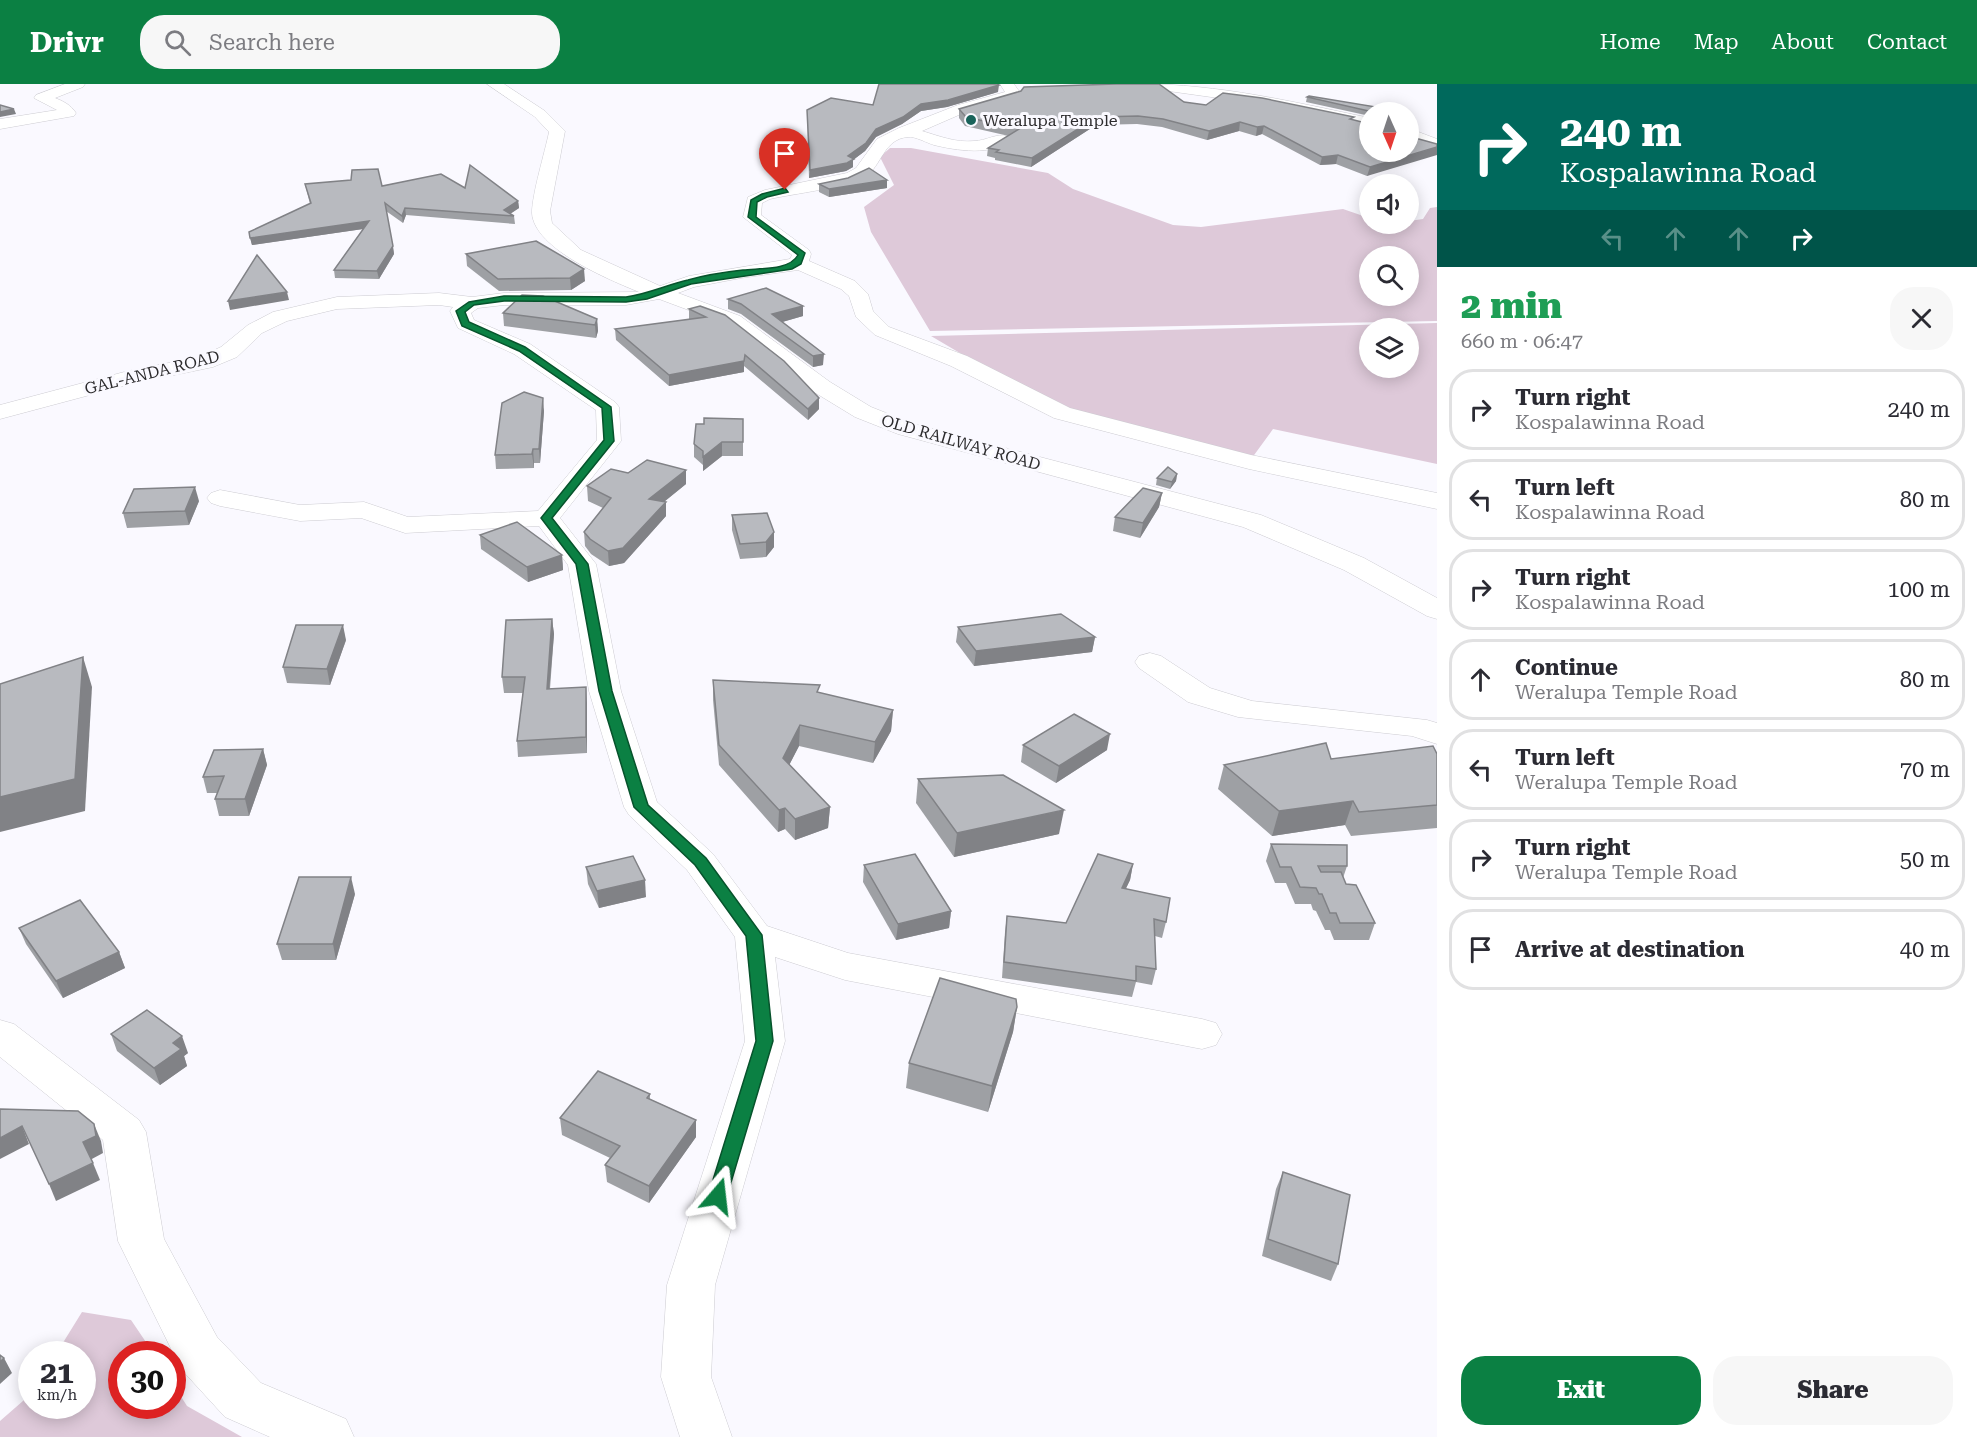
<!DOCTYPE html>
<html lang="en">
<head>
<meta charset="utf-8">
<style>
	:root { --surface:#fff; --page:#f7f7f7; --text:#2b2b33; --muted:#7c7c81; --line:#e1e1e2; --accent:#0b8043 }
	body { margin:0; font-family:"Roboto Serif",serif; background:var(--page); color:var(--text); height:100vh; display:flex; flex-direction:column; font-size:22px; white-space:nowrap }
	* { box-sizing:border-box; margin:0 }
	p { font-size:20px; color:var(--muted) }
	.icon { flex:none; width:33px; height:33px; fill:none; stroke:currentColor; stroke-width:2; stroke-linecap:round; stroke-linejoin:round }
	.map { position:relative; flex:1; overflow:hidden }
	.panel { display:flex; flex-direction:column; background:var(--surface); width:540px }
	.panel>* { flex:none }
	.guide { background:#00695c; color:#fff; overflow:hidden }
	.needle { width:39px; rotate:177deg }
	.buttons { position:absolute; left:1359px; top:18px; display:grid; gap:12px }
	.buttons a { display:grid; place-items:center; width:60px; height:60px; border-radius:50%; background:var(--surface); box-shadow:0 3px 15px #0003; font-size:30px }
	.speed { position:absolute; left:18px; top:1257px; display:flex; gap:12px; font-size:30px; font-weight:700; text-align:center }
	.speed>* { display:grid; place-content:center; width:78px; height:78px; border-radius:50%; background:var(--surface); box-shadow:0 3px 15px #0003; line-height:1 }
	.speed small { font-size:15px; font-weight:400 }
	.speed .limit { border:9px solid #d22; background:#fff; color:#111 }
	.pin { position:absolute; display:grid; place-items:center; width:51px; height:51px; color:#fff; margin:-62px -26px; border-radius:50% 50% 50% 0; rotate:-45deg; box-shadow:0 0 6px #0007 }
	.pin .icon { rotate:45deg }
	.me { position:absolute; width:66px; margin:-33px; rotate:17deg; stroke-linejoin:round; filter:drop-shadow(0 0 4px #0008) }
	.turn { display:flex; align-items:center; gap:21px; height:126px; padding:0 24px; font-size:27px }
	.turn .icon { width:78px; height:78px; stroke-width:2.5 }
	.turn b { display:block; font-size:42px; line-height:51px }
	.lanes { display:flex; align-items:center; height:57px; padding:0 24px; background:#0003; justify-content:center; gap:30px; direction:ltr }
	.lanes .off { opacity:.35 }
	.round { display:grid; place-items:center; flex:none; width:63px; height:63px; border-radius:24px; background:var(--page) }
	.overview { display:flex; align-items:center; justify-content:space-between; height:102px; padding:0 24px }
	h1 { font-size:36px; font-weight:800; line-height:45px; color:#1e9e55 }
	.action { display:flex; gap:12px; margin-top:auto; padding:12px 24px }
	.action a { flex:1; height:69px; border-radius:24px; background:var(--accent); color:#fff; font-size:24px; font-weight:800; line-height:69px; text-align:center }
	.action a+a { background:var(--page); color:var(--text) }
	ul { padding:0; list-style:none }
	li { display:flex; align-items:center; gap:18px; height:81px; margin:0 12px 9px; padding:0 12px; border:3px solid var(--line); border-radius:24px }
	li div { flex:1 }
	li b { display:block; font-size:22px }
	li em { font-style:normal }
	header { display:flex; align-items:center; gap:36px; box-sizing:border-box; height:84px; padding:0 30px; background:var(--accent); color:#fff }
	header strong { font-size:28px }
	nav { display:flex; gap:33px; margin-inline-start:auto; font-size:21px }
	.search { width:420px; height:54px; background:var(--page); display:flex; align-items:center; gap:15px; box-sizing:border-box; padding:0 21px; border-radius:24px; color:var(--muted); font-size:22px }
	main { display:flex; flex:1; min-height:0 }
	.map>svg:first-child { display:block }
	.green { fill:#dec9d9; fill-rule:evenodd }
	.lines { fill:none; stroke-linecap:round; stroke-linejoin:round }
	.minor-casing { stroke:#cdccd2; stroke-width:1 }
	.minor { fill:#fff; fill-rule:evenodd }
	.wall { fill:#9ea0a4 }
	.shaded-wall { fill:#818286 }
	.building { fill:#b8babf; stroke:#818286; stroke-width:1.5 }
	.route { fill:#0b8043; stroke:#07532c; stroke-width:1.5 }
	.poi-dot { fill:#19635a; stroke:#faf9ff; stroke-width:2 }
	.labels { text-anchor:middle; stroke-width:6; stroke-linejoin:round; paint-order:stroke }
	.far-poi-label { font-size:16px; fill:#2c2b2d; stroke:#faf9ff; text-anchor:start }
	.far-street-label { font-size:16px; fill:#2c2b2d; stroke:#faf9ff }
</style>
</head>
<body>
<header>
<strong>Drivr</strong>
<div class="search"><svg class="icon" aria-label="search" viewBox="0 0 24 24"><circle cx="10" cy="10" r="6"/><path d="M15 15l6 6"/></svg>Search here</div>
<nav><a>Home</a><a>Map</a><a>About</a><a>Contact</a></nav>
</header>
<main>
<div class="map">
<svg width="1437" height="1353" viewBox="0 0 1437 1353">
	<rect width="100%" height="100%" fill="#faf9ff"/>
	<g class="green">
		<path d="M890,64H911L1048,89L1073,105L1173,141L1201,143L1343,125L1369,134L1370,140H1408L1409,137L1423,135L1430,124L1437,123V237L930,247L871,148L864,123L894,101L880,73ZM1370,172H1408V212H1370Z"/>
		<path d="M1437,239V380L1273,345L1249,378L1062,329L931,252ZM1370,244H1408V284H1370Z"/>
		<path d="M82,1228L131,1236L154,1270H122V1322H172L173,1300L187,1322L242,1353H0V1337L31,1310L32,1322H82V1270H56Z"/>
	</g>
	<g class="lines">
		<g class="minor-casing">
			<g id="minor">
				<path d="M65,0H85L83,3L55,14C63,17 71,21 76,29L74,32L0,45V35L57,26L34,14L36,11Z"/>
				<path d="M487,0H504L545,27L565,47L550,127L552,139L581,166L660,202L689,192L790,175L792,171L743,133L748,113L765,106L847,89L856,84L877,55L899,44L958,21L1005,8L1000,0H1014L1021,10L1019,13L968,27L922,47C939,52 956,59 974,57C986,57 996,49 1008,52L1010,55C995,73 954,66 934,61C927,59 915,52 908,53C883,55 882,82 865,93C849,103 792,110 770,115L762,119L761,131L809,166L811,170L809,177L855,197L868,210L873,227L889,243L967,272L1070,324L1251,371L1437,409V425L1249,385L1054,334L951,282L875,251L856,233L849,212L841,205L798,186L741,194L694,203L678,209L740,232L830,298L871,323L914,340L1261,431L1364,474L1437,514V535L1427,532L1344,486L1243,443L898,350L855,333L814,308L726,240L659,215L626,221H504L478,224L471,229L474,236L530,260L615,318L619,323L621,357L560,434L596,480L621,607L657,718L713,770L767,842L848,869L1202,935L1216,939L1222,950L1216,961L1202,965L845,896L775,873L785,957L715,1201L711,1293L732,1353H680L661,1293L667,1201L745,957L735,853L687,786L629,731L624,723L589,607L568,481L539,442L405,449L361,434L300,437L220,422L211,419L207,414L211,409L220,406L300,421L364,418L408,433L538,427L597,356L596,326L514,270L458,244L450,227L453,223L439,221L337,225L287,237L262,249L237,273L213,283L131,300L0,335V321L128,287L199,273L221,263L248,241L273,228L337,213L439,209L472,213L504,209L639,208C610,196 534,165 532,129C532,110 545,68 549,48L535,33Z"/>
				<path d="M1140,0C1218,0 1294,18 1370,34V43L1261,20L1147,4Z"/>
				<path d="M1408,44L1437,55V65L1408,55Z"/>
				<path d="M1150,569L1161,572L1210,604L1252,617L1427,636L1437,639V660L1412,652L1238,633L1188,618L1139,584L1135,578L1139,572Z"/>
				<path d="M0,936L14,940L139,1036L146,1048L164,1155L217,1253L261,1299L346,1335L354,1353H270L225,1333L181,1285L118,1157L103,1056L0,973Z"/>
			</g>
		</g>
		<use href="#minor" class="minor"/>
	</g>
	<g class="wall">
		<path d="M998,8L947,23L921,27L902,40L876,53L865,67L853,76V83L846,87L809,94L807,26L873,21Z"/>
		<path d="M1307,13L1381,28H1370V32L1306,18Z"/>
		<path d="M1184,18L1206,21L1353,36L1408,68L1367,92L1336,80L1320,81L1262,50L1256,52L1239,47L1207,56L1162,43L1137,40L1096,41L1031,83L995,76V74L987,72L988,64L1009,52L965,42L959,34V25Z"/>
		<path d="M887,96V104L829,113L819,108V100Z"/>
		<path d="M305,100L465,104L518,117L519,124L510,130L514,132L515,140L406,131L403,139L386,127L394,170L379,195L335,194L334,186L363,145L252,161L249,148L310,120Z"/>
		<path d="M466,170L585,197L571,206L499,207L467,182Z"/>
		<path d="M728,215L803,232L782,238L823,281L813,283L741,230L728,225Z"/>
		<path d="M700,222L819,314V325L808,336L744,282V288L669,302L616,256L615,245L689,236V225Z"/>
		<path d="M503,229L597,235L598,247L596,254L504,242Z"/>
		<path d="M544,327L540,379H534V384L496,385L495,371Z"/>
		<path d="M743,335V372H722L703,387V381L694,373V360L704,340Z"/>
		<path d="M628,389L686,400L664,418L666,432L624,479L609,482L591,470L585,462L584,448L603,424L588,417L587,402Z"/>
		<path d="M1177,390L1176,397L1170,405L1156,401L1157,394Z"/>
		<path d="M1162,409L1159,423L1140,454L1113,447L1115,433Z"/>
		<path d="M199,417L189,441L127,444L123,429Z"/>
		<path d="M732,431L774,463L766,473L740,475L732,446Z"/>
		<path d="M480,451L562,471L563,486L528,498L481,465Z"/>
		<path d="M552,535L554,550L550,605L587,619V669L518,673L517,657L523,609H504L502,593Z"/>
		<path d="M958,543L1095,553L1092,568L974,582L956,558Z"/>
		<path d="M346,556L330,601L287,599L283,583Z"/>
		<path d="M713,596L820,609L893,626L891,647L873,679L799,662L789,681L830,723L828,744L795,756L785,745L778,748L719,681L713,616Z"/>
		<path d="M1023,661L1107,666L1056,699L1021,678Z"/>
		<path d="M263,665L267,681L249,732H219L215,715L217,709H207L203,693Z"/>
		<path d="M1437,670V744L1351,752L1345,741L1272,752L1218,705L1224,681L1331,675Z"/>
		<path d="M918,695L1059,750L954,773L916,719Z"/>
		<path d="M1271,760L1347,782L1343,794L1346,800L1375,839L1369,856H1334L1330,846H1325L1316,827L1313,826L1311,820H1295L1286,799H1275L1266,777Z"/>
		<path d="M1133,780L1130,796L1126,804L1166,838L1162,854L1155,852L1156,885L1152,901L1136,898L1132,913L1002,894L1005,848L1007,832L1066,839Z"/>
		<path d="M864,781L951,827L949,844L896,856L863,798Z"/>
		<path d="M586,783L646,813L599,824L588,800Z"/>
		<path d="M355,810L336,876H282L277,860Z"/>
		<path d="M19,844L119,868L125,884L63,914L26,860Z"/>
		<path d="M1017,923L1013,948L988,1028L906,1004L909,979Z"/>
		<path d="M111,950L188,969L184,972L187,982L160,1001L117,967Z"/>
		<path d="M650,1010V1015L696,1036V1053L649,1119L607,1098L605,1081L610,1074L562,1051L560,1034Z"/>
		<path d="M1283,1088L1338,1180L1331,1197L1262,1172L1276,1105Z"/>
	</g>
	<g class="shaded-wall">
		<path d="M999,1L998,8L947,23L921,27L902,40L876,53L865,67L853,76V83L846,87L809,94L810,86L848,72L876,45L921,20Z"/>
		<path d="M1382,24L1381,28H1373Z"/>
		<path d="M14,25L16,30L0,33V28Z"/>
		<path d="M1097,33L1096,41L1031,83L1032,74Z"/>
		<path d="M1240,38L1239,47L1207,56L1209,47Z"/>
		<path d="M1264,42L1262,50L1256,52L1257,43Z"/>
		<path d="M1437,63V71L1367,92L1370,83Z"/>
		<path d="M1338,71L1336,80L1320,81L1322,73Z"/>
		<path d="M887,96V104L829,113V105Z"/>
		<path d="M518,117L519,124L507,132L504,126Z"/>
		<path d="M405,124L406,131L403,139L402,132Z"/>
		<path d="M369,137L370,144L252,161L250,154Z"/>
		<path d="M393,162L394,170L379,195L377,187Z"/>
		<path d="M584,185L585,197L571,206L570,194Z"/>
		<path d="M287,208L289,216L230,226L228,217Z"/>
		<path d="M803,222V232L772,241V230Z"/>
		<path d="M597,235L598,247L596,254L595,241Z"/>
		<path d="M824,270L823,281L813,283V272Z"/>
		<path d="M744,277V288L669,302V291Z"/>
		<path d="M543,314L544,327L540,379L539,365Z"/>
		<path d="M819,314V325L808,336V325Z"/>
		<path d="M722,358V372L703,387V373Z"/>
		<path d="M533,365L534,379V384L532,370Z"/>
		<path d="M686,386V400L650,429L649,415Z"/>
		<path d="M1177,390L1176,397L1170,405L1172,398Z"/>
		<path d="M195,403L199,417L189,441L185,427Z"/>
		<path d="M1162,409L1159,423L1140,454L1143,439Z"/>
		<path d="M666,418V432L624,479L609,482L608,467Z"/>
		<path d="M774,448V463L766,473V458Z"/>
		<path d="M562,471L563,486L528,498L527,483Z"/>
		<path d="M552,535L554,550L548,620L547,605Z"/>
		<path d="M343,541L346,556L330,601L327,585Z"/>
		<path d="M1095,553L1092,568L974,582L976,567Z"/>
		<path d="M83,573L92,603L85,727L0,748V713Z"/>
		<path d="M586,603L587,619V669L586,653Z"/>
		<path d="M893,626L891,647L873,679L875,658Z"/>
		<path d="M800,641L799,662L782,695L783,674Z"/>
		<path d="M1110,650L1107,666L1056,699L1059,682Z"/>
		<path d="M263,665L267,681L249,732L245,715Z"/>
		<path d="M1353,717L1345,741L1272,752L1279,727Z"/>
		<path d="M830,723L828,744L795,756V735Z"/>
		<path d="M785,724V745L778,748L779,726Z"/>
		<path d="M1064,726L1059,750L954,773L957,749Z"/>
		<path d="M1133,780L1130,796L1119,819L1122,804Z"/>
		<path d="M351,793L355,810L336,876L333,860Z"/>
		<path d="M645,796L646,813L599,824L597,807Z"/>
		<path d="M951,827L949,844L896,856L898,840Z"/>
		<path d="M119,868L125,884L63,914L56,897Z"/>
		<path d="M1017,923L1013,948L988,1028L992,1002Z"/>
		<path d="M182,952L188,969L184,972L187,982L160,1001L154,984L173,959Z"/>
		<path d="M696,1036V1053L649,1119V1102Z"/>
		<path d="M94,1040L101,1057L103,1069L90,1076L83,1058Z"/>
		<path d="M22,1042L29,1060L0,1075V1054Z"/>
		<path d="M93,1079L100,1096L56,1117L49,1100Z"/>
		<path d="M4,1274L12,1289L0,1300V1278Z"/>
	</g>
	<g class="building">
		<path d="M879,0H997L999,1L948,16L921,20L903,33L876,45L866,59L848,72L854,75L847,79L810,86L807,26L831,14L873,21Z"/>
		<path d="M1116,0H1159L1184,18L1206,21L1223,9L1262,14L1354,33L1350,35L1370,40V68H1408V52L1437,60V63L1370,83L1338,71L1322,73L1264,42L1257,43L1240,38L1209,47L1163,35L1138,32L1097,33L1032,74L996,68L999,66L988,64L1019,45L966,33L959,25L1021,7L1024,3Z"/>
		<path d="M1309,12L1382,24L1373,28L1307,13Z"/>
		<path d="M0,21L14,25L0,28Z"/>
		<path d="M470,81L518,117L504,126L514,132L405,124L402,132L385,119L393,162L377,187L334,186L369,137L250,154L249,148L311,119L305,100L351,96L352,86L378,85L382,102L441,90L465,104Z"/>
		<path d="M869,84L887,96L829,105L819,100L848,94Z"/>
		<path d="M536,157L584,185L570,194L498,195L466,170Z"/>
		<path d="M257,171L287,208L228,217Z"/>
		<path d="M766,204L803,222L772,230L824,270L813,272L741,220L728,215Z"/>
		<path d="M522,211L543,212L597,235L595,241L503,229Z"/>
		<path d="M700,222L725,231L784,277L819,314L808,325L745,271L744,277L669,291L615,245L706,233L689,225Z"/>
		<path d="M524,308L543,314L539,365H533L532,370L495,371L502,319Z"/>
		<path d="M704,334L743,335V358H722L703,373V367L694,360L696,340H704Z"/>
		<path d="M647,376L686,386L649,415L666,418L623,464L608,467L590,455L584,448L611,414L587,402L611,385L628,389Z"/>
		<path d="M1168,383L1177,390L1172,398L1157,394Z"/>
		<path d="M195,403L185,427L123,429L134,405Z"/>
		<path d="M1143,404L1162,409L1143,439L1115,433Z"/>
		<path d="M767,429L774,448L766,458L740,460L732,431Z"/>
		<path d="M517,438L562,471L527,483L480,451Z"/>
		<path d="M1061,530L1095,553L976,567L958,543Z"/>
		<path d="M552,535L547,605L586,603V653L517,657L525,593H502L506,536Z"/>
		<path d="M296,541H343L327,585L283,583Z"/>
		<path d="M83,573L75,695L0,713V600Z"/>
		<path d="M713,596L820,601L817,608L893,626L875,658L800,641L783,674L830,723L795,735L785,724L779,726L719,661Z"/>
		<path d="M1074,630L1110,650L1059,682L1023,661Z"/>
		<path d="M1326,659L1331,675L1433,662L1437,670V721L1359,728L1353,717L1279,727L1224,681Z"/>
		<path d="M263,665L245,715H215L224,692L203,693L214,666Z"/>
		<path d="M1003,691L1064,726L957,749L918,695Z"/>
		<path d="M1271,760L1347,761V782H1318L1321,788H1341L1346,800L1356,801L1375,839H1340L1336,829H1330L1322,810H1319L1316,804L1300,803L1291,783H1280Z"/>
		<path d="M915,770L951,827L898,840L864,781Z"/>
		<path d="M1098,770L1133,780L1122,804L1170,814L1166,838L1154,835L1156,885L1136,882V897L1004,878L1007,832L1066,839Z"/>
		<path d="M633,772L645,796L597,807L586,783Z"/>
		<path d="M299,793H351L333,860H277Z"/>
		<path d="M80,816L119,868L56,897L19,844Z"/>
		<path d="M940,894L1016,915L1017,923L992,1002L909,979Z"/>
		<path d="M147,926L182,952L173,959L181,965L154,984L111,950Z"/>
		<path d="M598,987L650,1010L647,1014L696,1036L649,1102L605,1081L620,1062L560,1034Z"/>
		<path d="M0,1025L78,1027L94,1040L96,1052L83,1058L93,1079L49,1100L22,1042L0,1054Z"/>
		<path d="M1283,1088L1350,1111L1338,1180L1268,1155Z"/>
		<path d="M0,1271L4,1274L0,1278Z"/>
	</g>
	<path class="route" d="M785,104L788,108L767,113L757,118L756,133L805,169L801,180L792,185L691,200L647,215L626,218L504,217L474,221L465,228L469,238L525,263L611,323L614,357L552,434L588,480L612,607L648,721L706,774L762,851L773,957L727,1112L724,1118L718,1120L711,1118L708,1112L756,957L746,852L695,781L634,723L599,607L576,480L541,434L604,356L602,324L519,267L462,242L456,227L469,218L504,212L626,213C648,210 666,201 688,196C705,191 725,188 743,186C759,184 789,187 798,171L748,133L751,116L762,110Z"/>
	<circle class="poi-dot" cx="971" cy="36" r="6"/>
	<g class="labels">
		<g class="far-poi-label">
			<text x="983" y="42">Weralupa Temple</text>
		</g>
		<g class="far-street-label">
			<text transform="translate(152 288) rotate(-14)" y="6">GAL-ANDA ROAD</text>
			<text transform="translate(961 358) rotate(16)" y="6">OLD RAILWAY ROAD</text>
		</g>
	</g>
</svg>
<div class="buttons">
<a><svg class="needle" viewBox="-14 -14 28 28"><path d="M0-13l5 13h-10z" fill="#e53935"/><path d="M0 13l5-13h-10z" fill="#7c7c81"/></svg></a>
<a><svg class="icon" aria-label="sound" viewBox="0 0 24 24"><path d="M4 9h4l5-4v14l-5-4H4zM17 9q2 3 0 6"/></svg></a>
<a><svg class="icon" aria-label="search" viewBox="0 0 24 24"><circle cx="10" cy="10" r="6"/><path d="M15 15l6 6"/></svg></a>
<a><svg class="icon" aria-label="layers" viewBox="0 0 24 24"><path d="M12 4l9 5-9 5-9-5zM3 14l9 5 9-5"/></svg></a>
</div>
<div class="speed"><div>21<small>km/h</small></div><div class="limit">30</div></div>
<div class="pin" style="left:785px;top:106px;background:#d93025"><svg class="icon" aria-label="arrive" viewBox="0 0 24 24"><path d="M6 21V4h12l-3 4 3 4H6"/></svg></div>
<svg class="me" style="left:718px;top:1112px" viewBox="-20 -20 40 40"><path d="M0-17L14 15 0 8-14 15z" fill="#0b8043" stroke="#fff" stroke-width="4"/></svg>
</div>
<section class="panel">
<div class="guide">
<div class="turn"><svg class="icon" aria-label="right" viewBox="0 0 24 24"><path d="M7 20v-9h11M14 6l5 5-5 5"/></svg><div><b>240 m</b>Kospalawinna Road</div></div>
<div class="lanes"><svg class="icon off" aria-label="left" viewBox="0 0 24 24"><path d="M17 20v-9H6M10 6l-5 5 5 5"/></svg><svg class="icon off" aria-label="ahead" viewBox="0 0 24 24"><path d="M12 20V5M6 11l6-6 6 6"/></svg><svg class="icon off" aria-label="ahead" viewBox="0 0 24 24"><path d="M12 20V5M6 11l6-6 6 6"/></svg><svg class="icon" aria-label="right" viewBox="0 0 24 24"><path d="M7 20v-9h11M14 6l5 5-5 5"/></svg></div>
</div>
<div class="overview"><div><h1>2 min</h1><p>660 m · 06:47</p></div><a class="round"><svg class="icon" aria-label="close" viewBox="0 0 24 24"><path d="M6 6l12 12M18 6L6 18"/></svg></a></div>
<ul>
<li><svg class="icon" aria-label="right" viewBox="0 0 24 24"><path d="M7 20v-9h11M14 6l5 5-5 5"/></svg><div><b>Turn right</b><p>Kospalawinna Road</p></div><em>240 m</em></li>
<li><svg class="icon" aria-label="left" viewBox="0 0 24 24"><path d="M17 20v-9H6M10 6l-5 5 5 5"/></svg><div><b>Turn left</b><p>Kospalawinna Road</p></div><em>80 m</em></li>
<li><svg class="icon" aria-label="right" viewBox="0 0 24 24"><path d="M7 20v-9h11M14 6l5 5-5 5"/></svg><div><b>Turn right</b><p>Kospalawinna Road</p></div><em>100 m</em></li>
<li><svg class="icon" aria-label="ahead" viewBox="0 0 24 24"><path d="M12 20V5M6 11l6-6 6 6"/></svg><div><b>Continue</b><p>Weralupa Temple Road</p></div><em>80 m</em></li>
<li><svg class="icon" aria-label="left" viewBox="0 0 24 24"><path d="M17 20v-9H6M10 6l-5 5 5 5"/></svg><div><b>Turn left</b><p>Weralupa Temple Road</p></div><em>70 m</em></li>
<li><svg class="icon" aria-label="right" viewBox="0 0 24 24"><path d="M7 20v-9h11M14 6l5 5-5 5"/></svg><div><b>Turn right</b><p>Weralupa Temple Road</p></div><em>50 m</em></li>
<li><svg class="icon" aria-label="arrive" viewBox="0 0 24 24"><path d="M6 21V4h12l-3 4 3 4H6"/></svg><div><b>Arrive at destination</b></div><em>40 m</em></li>
</ul>
<div class="action"><a>Exit</a><a>Share</a></div>
</section>
</main>
</body>
</html>
